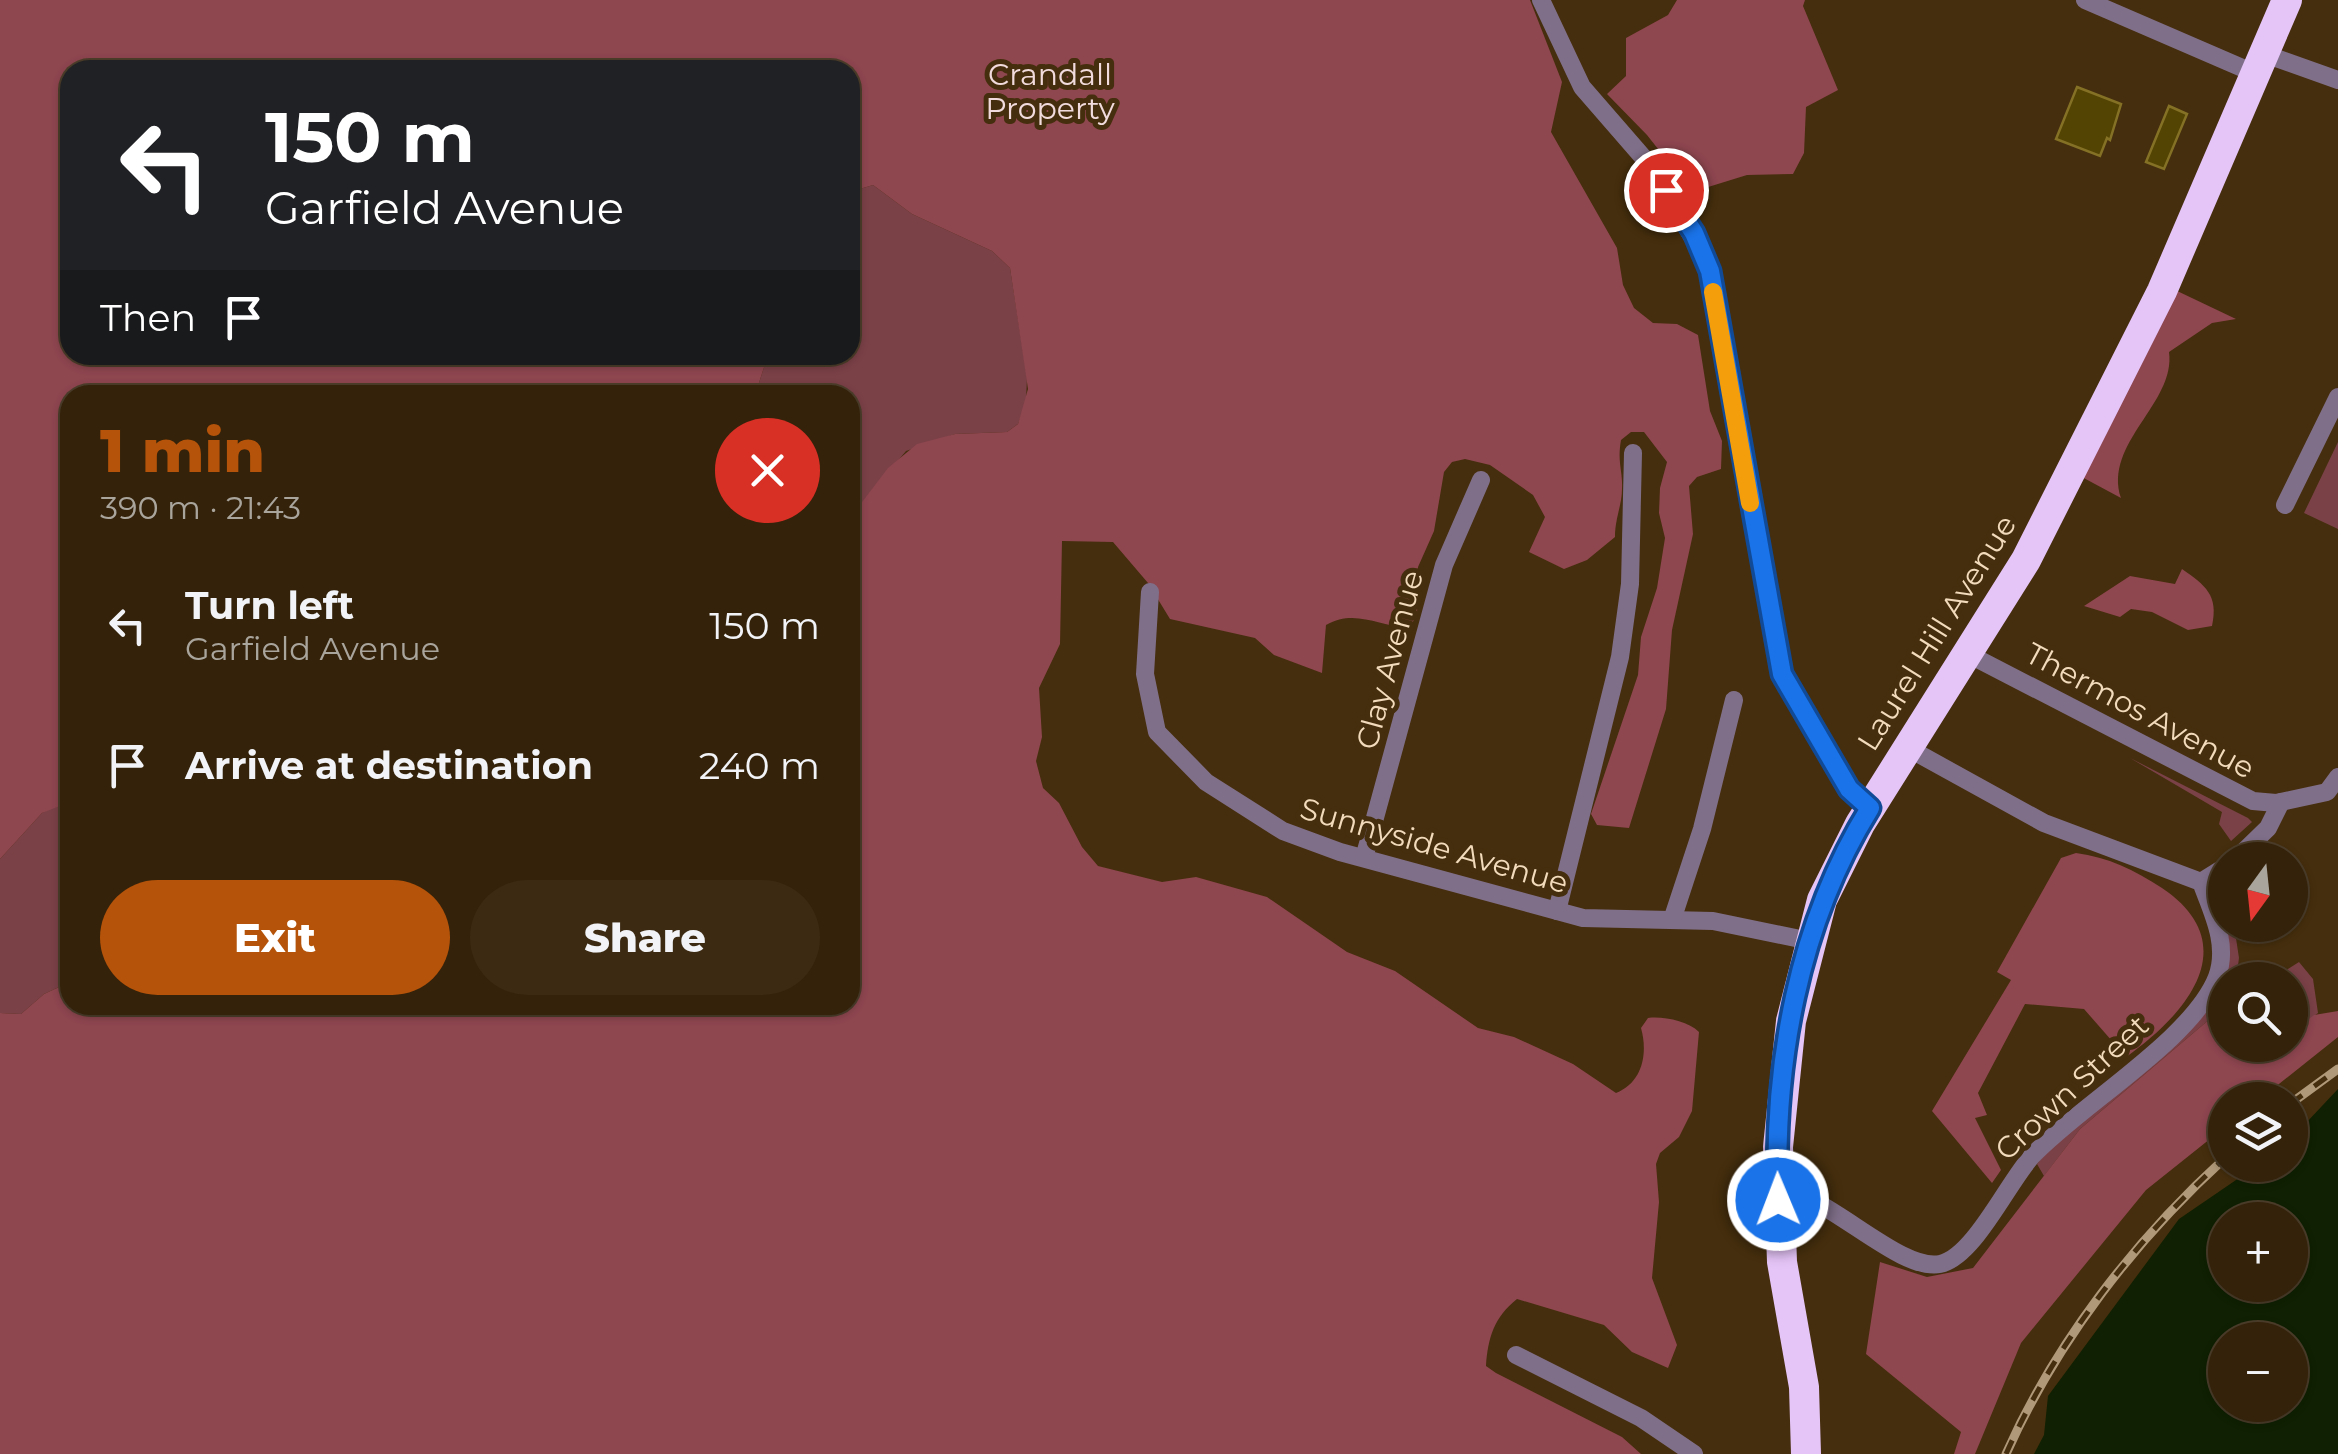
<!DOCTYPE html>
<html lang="en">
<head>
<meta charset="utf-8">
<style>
	:root { --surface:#34220a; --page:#3c2a13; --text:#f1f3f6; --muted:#a9a49c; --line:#4e3f2b; --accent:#b45309 }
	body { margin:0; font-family:Montserrat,sans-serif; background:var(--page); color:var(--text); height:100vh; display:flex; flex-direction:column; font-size:38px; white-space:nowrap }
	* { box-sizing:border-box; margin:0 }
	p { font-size:32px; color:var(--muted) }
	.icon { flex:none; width:55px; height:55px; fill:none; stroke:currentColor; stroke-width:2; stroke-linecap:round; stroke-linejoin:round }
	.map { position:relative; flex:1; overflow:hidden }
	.drawer { position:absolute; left:60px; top:385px; width:800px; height:630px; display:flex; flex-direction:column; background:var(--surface); border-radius:30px; box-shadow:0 2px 8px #0004,0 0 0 2px var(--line) }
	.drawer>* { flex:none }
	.guide { position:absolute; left:60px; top:60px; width:800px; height:305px; border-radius:30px; box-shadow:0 2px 8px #0004,0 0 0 2px var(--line); background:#202124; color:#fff; overflow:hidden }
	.needle { width:65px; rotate:195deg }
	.buttons { position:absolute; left:2208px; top:842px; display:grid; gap:20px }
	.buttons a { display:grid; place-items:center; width:100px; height:100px; border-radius:50%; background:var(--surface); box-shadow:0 2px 8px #0004,0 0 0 2px var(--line); font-size:50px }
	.pin { position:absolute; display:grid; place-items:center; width:85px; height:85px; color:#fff; margin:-42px; border:5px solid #fff; border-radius:50%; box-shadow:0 2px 10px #0007 }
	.me { position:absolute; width:110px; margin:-55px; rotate:359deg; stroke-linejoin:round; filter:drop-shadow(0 0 8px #0008) }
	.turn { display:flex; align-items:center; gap:35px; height:210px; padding:0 40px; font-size:45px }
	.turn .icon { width:130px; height:130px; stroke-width:2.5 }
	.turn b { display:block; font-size:70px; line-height:85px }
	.then { display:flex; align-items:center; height:95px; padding:0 40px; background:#0003; gap:20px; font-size:38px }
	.round { display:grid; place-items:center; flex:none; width:105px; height:105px; border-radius:52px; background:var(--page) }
	.summary { display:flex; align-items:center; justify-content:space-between; height:170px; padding:0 40px }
	h1 { font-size:60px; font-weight:800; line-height:75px; color:var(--accent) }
	.primary-button { display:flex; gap:20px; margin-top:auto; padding:20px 40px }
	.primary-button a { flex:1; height:115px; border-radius:60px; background:var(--accent); color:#fff; font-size:40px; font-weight:800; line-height:115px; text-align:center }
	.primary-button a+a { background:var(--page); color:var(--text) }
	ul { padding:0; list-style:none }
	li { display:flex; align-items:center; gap:30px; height:140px; padding:0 40px }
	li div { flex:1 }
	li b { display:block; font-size:38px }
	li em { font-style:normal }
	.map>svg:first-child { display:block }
	.green { fill:#7a4147 }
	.forest { fill:#8e464f }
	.water { fill:#0f2102; fill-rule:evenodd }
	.building { fill:#544403; stroke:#857126; stroke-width:2.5 }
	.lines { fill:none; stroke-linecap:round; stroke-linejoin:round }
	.street { stroke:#806f89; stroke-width:18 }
	.highway { stroke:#e5c4f7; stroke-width:30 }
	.rail-casing { stroke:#b09979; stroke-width:9 }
	.rail { stroke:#452e0d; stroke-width:5; stroke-dasharray:15; stroke-linecap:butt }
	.route-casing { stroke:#114b97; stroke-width:25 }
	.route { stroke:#1a73e8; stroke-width:18 }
	.slow { stroke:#f59e0b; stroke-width:18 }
	.labels { text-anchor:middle; stroke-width:10; stroke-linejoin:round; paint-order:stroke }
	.park-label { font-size:30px; fill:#f2dbdc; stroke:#452e0d }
	.street-label { font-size:30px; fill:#f2dbbc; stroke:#452e0d }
</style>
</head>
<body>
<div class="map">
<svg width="2338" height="1454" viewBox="0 0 2338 1454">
	<rect width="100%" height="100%" fill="#452e0d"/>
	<g class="green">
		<path d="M873,185L912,214L992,251L1010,268L1027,377L1026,402L1018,424L1007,432L955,434L906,451L850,518V395H755L768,355H850V192Z"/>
		<path d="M2338,442V529L2304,513Z"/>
		<path d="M2130,758L2248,818L2252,822L2231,841L2219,824L2222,812Z"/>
		<path d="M64,801L70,802V982L44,994L21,1014L0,1013V859L42,813Z"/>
		<path d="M2225,880V925H2234L2239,958L2236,980H2225L2224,1007L2080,1129L2044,1176L2037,1164L2054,1143L2173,1042L2227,943L2216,891Z"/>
		<path d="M2299,962L2313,979L2318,1013L2290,1033V980H2271Z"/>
	</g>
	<g class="forest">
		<path d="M0,0H1530L1562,82L1551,132L1617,248L1623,285L1634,308L1653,323L1677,324L1698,335L1710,411L1722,441L1721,469L1697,477L1689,486L1693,534L1672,630L1666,709L1629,828L1597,825L1591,814L1638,675L1641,637L1657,588L1665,538L1659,513L1660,488L1667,462L1644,432H1631L1621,440C1617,463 1623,471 1622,489C1622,505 1615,518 1615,537L1587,560L1564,569L1529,552L1545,517L1533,495L1490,465L1465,459L1452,462L1444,472L1434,531L1418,567L1417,616L1409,627C1378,627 1356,608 1326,625L1322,673L1274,655L1255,638L1170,619L1148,583L1113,542L1062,541L1060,644L1039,688L1042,737L1036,761L1043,788L1059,803L1082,847L1098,866L1162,882L1196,877L1267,897L1347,952L1395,971L1478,1028L1514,1037L1573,1064L1616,1093C1643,1082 1648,1053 1641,1028L1648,1018C1663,1016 1688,1021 1699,1032L1692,1111L1679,1137L1660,1153L1656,1164L1659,1202L1652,1278L1677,1345L1668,1368L1632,1352L1604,1325L1517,1299C1494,1317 1488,1338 1486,1366L1496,1373L1622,1437L1641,1454H0V1013L21,1014L44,994L70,982V1005H850V518L888,468L917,444L955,434L1007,432L1018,424L1028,389L1010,268L992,251L912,214L873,185L850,192V70H70V355H768L755,395H70V802L42,813L0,859Z"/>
		<path d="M1677,0H1805L1803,6L1838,90L1806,107L1804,153L1793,174L1747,175L1692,192L1647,135L1607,94L1626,76V38L1668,15Z"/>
		<path d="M2173,289L2236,319L2212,323L2169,352C2176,403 2103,443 2121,498L2080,476Z"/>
		<path d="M2182,569C2205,585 2219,595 2212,626L2188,630L2152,612L2131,609L2120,617L2084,606L2130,576L2175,584Z"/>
		<path d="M2076,853C2108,857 2134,870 2162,888C2245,944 2188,1013 2126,1057L2084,1009L2025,1004L1978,1093L1987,1115L1975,1118L2001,1170L1992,1183L1932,1111L2011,980L1997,972L2061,858Z"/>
		<path d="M2224,1007L2225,1045H2256L2264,1054L2275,1045H2290V1033L2314,1015L2338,1011V1037L2259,1100H2225V1127L2146,1190L2021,1343L1975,1454H1954L1961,1432L1866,1354L1880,1262L1927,1277L1973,1268L2080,1129Z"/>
	</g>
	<path class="water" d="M2338,1089V1454H2034L2044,1435L2048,1396L2179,1219L2258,1165H2290V1140ZM2225,1220H2290V1285H2225ZM2225,1340H2290V1405H2225Z"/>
	<g class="building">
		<path d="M2077,87L2121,104L2110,140L2107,138L2100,156L2056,139Z"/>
		<path d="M2169,106L2187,114L2164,169L2146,162Z"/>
	</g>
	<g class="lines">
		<g class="street">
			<path d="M1541,0L1582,87L1648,163L1705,258L1781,674L1849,789L1870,808"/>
			<path d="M2085,0L2254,73"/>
			<path d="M2262,53L2338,80"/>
			<path d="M2285,505L2338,397"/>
			<path d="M1150,592L1145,674L1157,732L1206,782L1283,831L1340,852L1583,918L1713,921L1810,941"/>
			<path d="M1970,655L2253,801L2276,803L2327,792L2338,777"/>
			<path d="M1364,858L1444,565L1481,480"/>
			<path d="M2235,860L2268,828L2281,802"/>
			<path d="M2201,882L2225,867"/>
			<path d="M1557,911L1620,657L1630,584L1633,453"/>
			<path d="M1672,920L1702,829L1734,700"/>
			<path d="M1778,1188C1828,1194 1899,1272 1940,1264C1974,1257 2008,1182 2032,1156C2080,1105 2193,1039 2217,977C2229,944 2212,912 2201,882L2044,823L1908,748"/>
			<path d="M1516,1355L1641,1418L1694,1454"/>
		</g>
		<path class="highway" d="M1806,1454L1804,1387L1782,1262L1778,1147L1791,1021L1822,900L1860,824L2026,560L2162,291L2287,0"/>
		<g class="rail-casing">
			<g id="rail">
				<path d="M2290,1104L2338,1069"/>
				<path d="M2006,1454C2056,1342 2135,1240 2225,1158"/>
			</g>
		</g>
		<use href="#rail" class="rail"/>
	</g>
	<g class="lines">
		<g class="route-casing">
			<path id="route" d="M1666,190L1694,233L1710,271L1782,674L1849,789L1870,808C1798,924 1773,1064 1778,1200"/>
		</g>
		<use href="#route" class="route"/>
		<path class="slow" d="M1713,292L1750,503"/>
	</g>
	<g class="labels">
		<g class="park-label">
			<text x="1050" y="85">Crandall<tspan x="1050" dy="34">Property</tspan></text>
		</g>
		<g class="street-label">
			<text transform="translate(1937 633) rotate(-58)" y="10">Laurel Hill Avenue</text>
			<text transform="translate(1390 660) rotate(-75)" y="10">Clay Avenue</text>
			<text transform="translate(2140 711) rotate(28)" y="10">Thermos Avenue</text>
			<text transform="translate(1434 846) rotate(16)" y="10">Sunnyside Avenue</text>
			<text transform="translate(2072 1088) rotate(-43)" y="10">Crown Street</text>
		</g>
	</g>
</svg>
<div class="buttons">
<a><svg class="needle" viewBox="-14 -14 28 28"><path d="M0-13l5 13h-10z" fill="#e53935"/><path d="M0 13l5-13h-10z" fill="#a9a49c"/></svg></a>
<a><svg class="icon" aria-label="search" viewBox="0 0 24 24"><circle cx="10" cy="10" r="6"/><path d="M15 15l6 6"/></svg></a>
<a><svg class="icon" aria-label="layers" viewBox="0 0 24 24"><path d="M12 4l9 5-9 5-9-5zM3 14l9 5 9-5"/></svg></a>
<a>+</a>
<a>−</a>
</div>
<div class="pin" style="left:1666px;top:190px;background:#d93025"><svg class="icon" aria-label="arrive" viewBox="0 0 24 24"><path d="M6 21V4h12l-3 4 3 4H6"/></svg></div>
<svg class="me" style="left:1778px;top:1200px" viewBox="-20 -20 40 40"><circle r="17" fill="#1a73e8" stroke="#fff" stroke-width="3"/><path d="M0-11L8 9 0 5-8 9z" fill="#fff"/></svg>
<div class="guide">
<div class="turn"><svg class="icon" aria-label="left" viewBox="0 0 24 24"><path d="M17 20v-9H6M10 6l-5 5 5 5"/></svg><div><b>150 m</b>Garfield Avenue</div></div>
<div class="then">Then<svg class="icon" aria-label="arrive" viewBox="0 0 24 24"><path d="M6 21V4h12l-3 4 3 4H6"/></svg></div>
</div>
<section class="drawer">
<div class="summary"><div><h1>1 min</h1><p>390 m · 21:43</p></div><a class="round" style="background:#d93025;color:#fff"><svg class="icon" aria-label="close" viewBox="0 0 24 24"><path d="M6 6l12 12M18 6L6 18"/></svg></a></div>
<ul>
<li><svg class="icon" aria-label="left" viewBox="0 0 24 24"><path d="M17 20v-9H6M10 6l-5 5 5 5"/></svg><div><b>Turn left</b><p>Garfield Avenue</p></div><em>150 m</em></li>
<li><svg class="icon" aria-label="arrive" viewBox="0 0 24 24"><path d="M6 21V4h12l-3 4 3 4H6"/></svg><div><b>Arrive at destination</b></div><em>240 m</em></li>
</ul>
<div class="primary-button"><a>Exit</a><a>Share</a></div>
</section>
</div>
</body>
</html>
